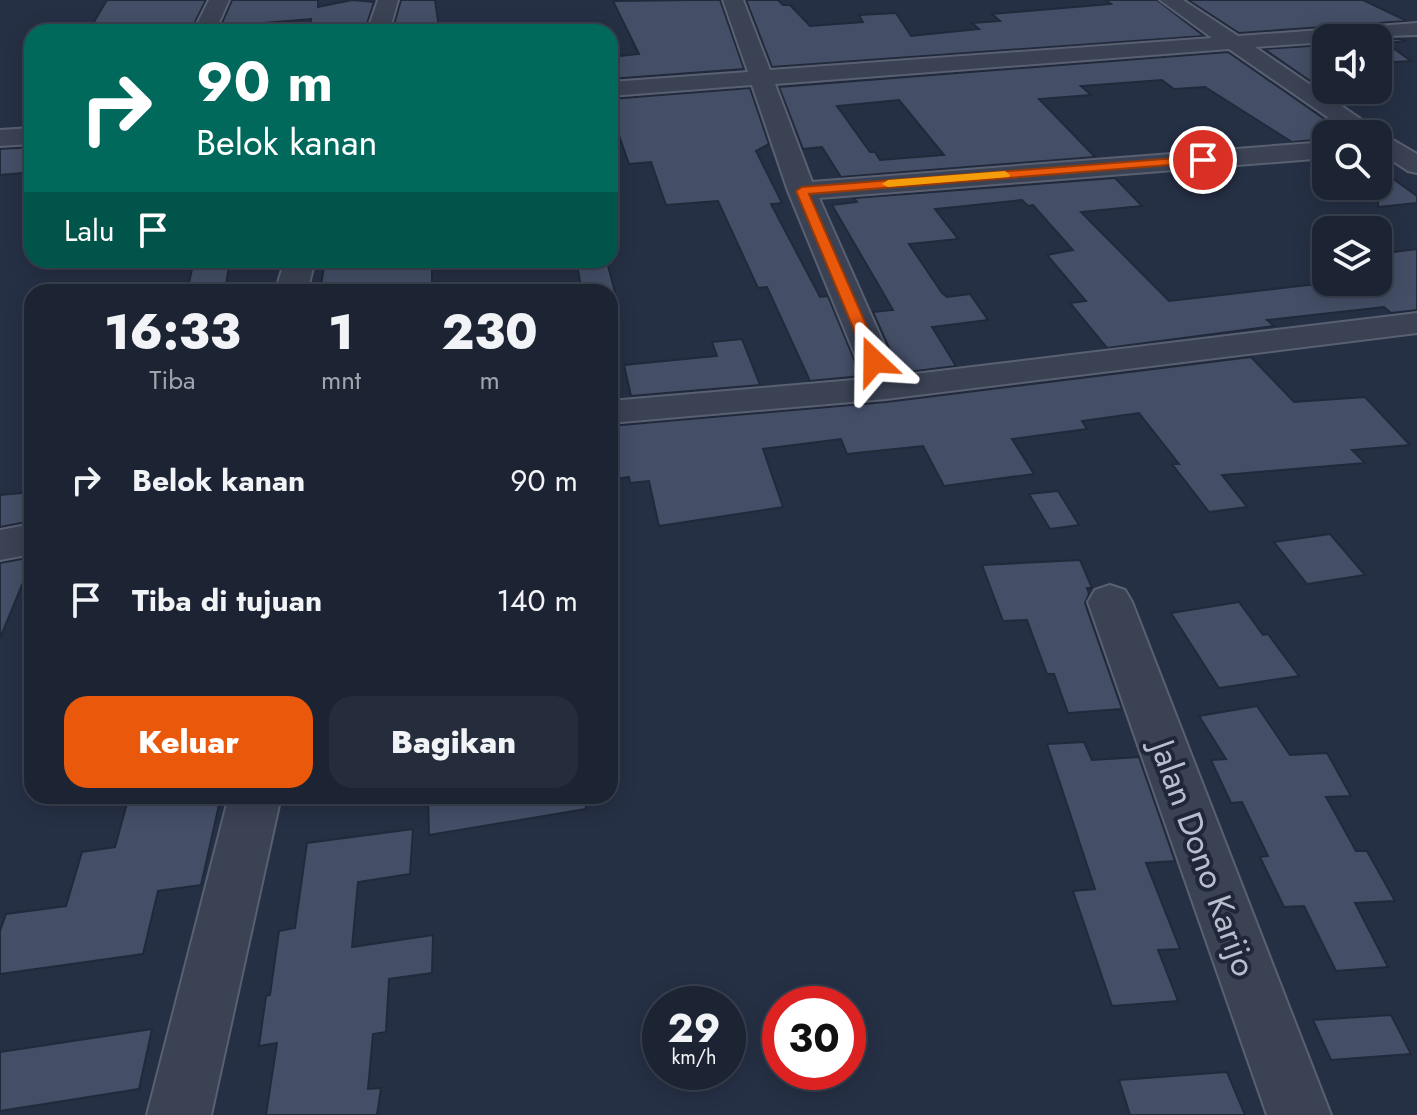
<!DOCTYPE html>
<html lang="id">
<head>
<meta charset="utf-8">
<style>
	:root { --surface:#1c2434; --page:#252c3c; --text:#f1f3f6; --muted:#a0a4ac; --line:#3a414f; --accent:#ea580c }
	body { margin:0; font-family:Jost,sans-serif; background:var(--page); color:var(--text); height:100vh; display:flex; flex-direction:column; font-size:30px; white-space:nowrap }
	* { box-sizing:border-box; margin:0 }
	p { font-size:26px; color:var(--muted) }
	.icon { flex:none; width:44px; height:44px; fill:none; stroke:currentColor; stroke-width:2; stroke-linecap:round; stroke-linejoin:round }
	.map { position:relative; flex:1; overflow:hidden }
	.panel { position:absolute; left:24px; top:284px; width:594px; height:520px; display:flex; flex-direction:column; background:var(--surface); border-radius:24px; box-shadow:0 4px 20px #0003,0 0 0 2px var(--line) }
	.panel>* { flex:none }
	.top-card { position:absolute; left:24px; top:24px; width:594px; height:244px; border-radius:24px; box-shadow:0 4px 20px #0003,0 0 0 2px var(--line); background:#00695c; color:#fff; overflow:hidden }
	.tools { position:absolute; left:1312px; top:24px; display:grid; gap:16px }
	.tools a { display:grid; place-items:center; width:80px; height:80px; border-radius:16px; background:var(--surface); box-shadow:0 4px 20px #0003,0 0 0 2px var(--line); font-size:40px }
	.speed { position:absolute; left:642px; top:986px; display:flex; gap:16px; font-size:40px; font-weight:700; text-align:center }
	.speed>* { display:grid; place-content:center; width:104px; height:104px; border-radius:50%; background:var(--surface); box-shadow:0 4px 20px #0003,0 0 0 2px var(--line); line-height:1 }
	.speed small { font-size:20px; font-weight:400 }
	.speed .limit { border:12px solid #d22; background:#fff; color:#111 }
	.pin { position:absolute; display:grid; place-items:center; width:68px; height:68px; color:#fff; margin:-34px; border:4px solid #fff; border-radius:50%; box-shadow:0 2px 8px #0007 }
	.me { position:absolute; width:88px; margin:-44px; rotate:337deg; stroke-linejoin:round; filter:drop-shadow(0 0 6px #0008) }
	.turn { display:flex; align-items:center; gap:28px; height:168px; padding:0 40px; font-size:36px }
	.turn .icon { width:104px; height:104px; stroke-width:2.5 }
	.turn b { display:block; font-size:56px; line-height:68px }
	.then { display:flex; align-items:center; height:76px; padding:0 40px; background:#0003; gap:16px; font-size:30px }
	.eta { display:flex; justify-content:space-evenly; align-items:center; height:136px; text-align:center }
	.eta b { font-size:48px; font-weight:800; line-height:56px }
	.action { display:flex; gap:16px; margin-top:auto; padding:16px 40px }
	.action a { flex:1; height:92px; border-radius:24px; background:var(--accent); color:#fff; font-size:32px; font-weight:800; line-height:92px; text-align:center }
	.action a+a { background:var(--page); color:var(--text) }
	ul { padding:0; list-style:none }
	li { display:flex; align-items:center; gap:24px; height:120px; padding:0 40px }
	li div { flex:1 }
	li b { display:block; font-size:30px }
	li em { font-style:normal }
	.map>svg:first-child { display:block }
	.building { fill:#444f67; stroke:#21293b; stroke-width:2; fill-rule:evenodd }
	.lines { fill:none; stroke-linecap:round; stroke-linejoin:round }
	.minor-casing { stroke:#596071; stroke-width:4 }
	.minor { fill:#3a4254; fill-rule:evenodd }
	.route { fill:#ea580c; stroke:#983908; stroke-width:2 }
	.slow { fill:#f59e0b }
	.labels { text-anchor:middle; stroke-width:8; stroke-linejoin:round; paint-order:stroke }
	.near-street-label { font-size:34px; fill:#b8becd; stroke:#1f2739 }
</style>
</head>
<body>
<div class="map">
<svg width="1417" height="1115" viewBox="0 0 1417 1115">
	<rect width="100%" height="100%" fill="#263045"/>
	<g class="building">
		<path d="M107,0H206L190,32H88Z"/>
		<path d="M232,0H318V7L352,0L374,2L365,30L311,32V19L252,24L250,32H218Z"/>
		<path d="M401,0H435L439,27L392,31Z"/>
		<path d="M694,0H720L744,69L610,79V57L639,54L613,1Z"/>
		<path d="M746,0H778L783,5H790L810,26L863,22L859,15L896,13L911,36L979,29L972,23L1000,21L992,14L1111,4L1106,0H1157L1204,36L772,67Z"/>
		<path d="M1188,0H1363L1407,21L1239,33Z"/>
		<path d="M1378,39H1401L1406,41L1386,43L1411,61L1378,63Z"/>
		<path d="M1326,45V92L1264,49Z"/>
		<path d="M1228,52L1326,120V139L1292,142L1205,87L1174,89L1162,80L1081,86L1091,95L1039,99L1095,157L841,177L822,147L803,149L779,87ZM899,100L944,155L880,160L875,152H870L837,106Z"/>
		<path d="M750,88L769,144L756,151L782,203L771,204L820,297L828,296L861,376L810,381L767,287L758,288L718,201L666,205L651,162L629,164L610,110V99Z"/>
		<path d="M32,147V172L0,175V149Z"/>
		<path d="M1378,168L1417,196V203L1378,207Z"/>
		<path d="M1115,178L1142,206L1081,212L1169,301L1308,285L1378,282L1381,280L1378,277V254L1417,249V310L1391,313L1384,307L1267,320L1274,326L1107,348L1070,303L1086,301L1047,255L1073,250L1033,205L1028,206L1022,200L935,209L958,239L909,244L942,293L947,297L970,294L988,320L932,327L956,366L900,373L873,312L893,310L832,205L857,202L854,198Z"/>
		<path d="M194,260H230L225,292H187Z"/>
		<path d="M325,260H432V289L320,292Z"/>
		<path d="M607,262L615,292H582L577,265Z"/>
		<path d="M742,339L760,385L631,396L624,365L717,356L712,342Z"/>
		<path d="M1251,357L1294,402L1365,397L1410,445L1352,450L1365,463L1222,475L1247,507L1209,512L1172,464H1179L1139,413L1082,421L1087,429L1012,439L1034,474L944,486L923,446L847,454L841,439L763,449L783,507L659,526L649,481L630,483L629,477L610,480V426L886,402Z"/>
		<path d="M1058,491L1079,525L1050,529L1029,494Z"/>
		<path d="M32,492V521L0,527V495Z"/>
		<path d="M1330,534L1365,575L1307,584L1274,542Z"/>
		<path d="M32,557V561L0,638V563Z"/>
		<path d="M1080,560L1092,588H1087L1089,594L1085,603L1122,709L1068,713L1054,674H1047L1027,620L1003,621L982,565Z"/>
		<path d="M1239,602L1263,635L1268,634L1299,676L1219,688L1171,613Z"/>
		<path d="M1257,706L1290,755L1327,753L1351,796L1326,797L1356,851H1367L1395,901L1355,903L1388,967L1336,971L1304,906L1284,907L1260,857L1268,856L1242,802L1231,803L1211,760L1226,759L1199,716Z"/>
		<path d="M1084,742L1092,760L1139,757L1175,861L1146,863L1180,949L1158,950L1178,1001L1112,1006L1073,891L1095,889L1047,744Z"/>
		<path d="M129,796H221L201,885L158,891L143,954L0,974V931L6,914L66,906L82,852L115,847Z"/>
		<path d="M428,796H585L586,809L429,835Z"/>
		<path d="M413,829L410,874L358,882L352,947L433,935L432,973L389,979L386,1032L373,1034L368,1089L381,1088L377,1115H266L277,1043L259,1046L266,996L270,995L279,931L295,928L307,843Z"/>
		<path d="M1391,1015L1411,1054L1331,1060L1313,1020Z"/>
		<path d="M152,1029L139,1089L0,1111V1052Z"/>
		<path d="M1227,1072L1245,1115H1130L1119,1080Z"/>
	</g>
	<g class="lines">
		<g class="minor-casing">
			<g id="minor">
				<path d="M209,0H229L215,32H193Z"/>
				<path d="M378,0H398L389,32H367Z"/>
				<path d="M723,0H743L770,70L1212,38L1160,0H1183L1238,36L1417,23V35L1326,38V42L1255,47L1381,133L1417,154V173L1408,171L1378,151V134H1352L1229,49L775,84L812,182L1326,142V158L819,198L898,376L1417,313V333L886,399L610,423V401L865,379L788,191L752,85L610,96V82L748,72Z"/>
				<path d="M32,128V144L0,146V130Z"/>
				<path d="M285,260H315L307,292H275Z"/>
				<path d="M32,524V554L0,560V530Z"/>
				<path d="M1110,585L1125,590L1132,602L1331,1115H1267L1088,602L1095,590Z"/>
				<path d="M229,796H281L211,1115H147Z"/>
			</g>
		</g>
		<use href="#minor" class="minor"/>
	</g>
	<path class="route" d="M1203,156L1207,157V162L809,194L882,361L874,365L867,361L796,191L802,187Z"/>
	<path class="slow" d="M1005,171L1010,175L1009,177L888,187L882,184L888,180Z"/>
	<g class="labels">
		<g class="near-street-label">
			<text transform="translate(1204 858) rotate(70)" y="12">Jalan Dono Karijo</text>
		</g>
	</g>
</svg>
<div class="tools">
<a><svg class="icon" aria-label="sound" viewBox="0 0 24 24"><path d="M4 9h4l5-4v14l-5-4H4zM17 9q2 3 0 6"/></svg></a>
<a><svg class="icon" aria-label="search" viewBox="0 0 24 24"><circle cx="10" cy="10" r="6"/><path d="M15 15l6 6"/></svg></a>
<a><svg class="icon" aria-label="layers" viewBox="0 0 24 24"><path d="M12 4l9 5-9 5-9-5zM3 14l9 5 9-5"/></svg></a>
</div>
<div class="speed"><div>29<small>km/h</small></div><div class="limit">30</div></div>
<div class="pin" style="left:1203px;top:160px;background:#d93025"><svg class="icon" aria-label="arrive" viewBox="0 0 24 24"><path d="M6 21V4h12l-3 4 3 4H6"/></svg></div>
<svg class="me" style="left:874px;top:361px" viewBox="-20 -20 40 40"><path d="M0-17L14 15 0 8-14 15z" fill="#ea580c" stroke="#fff" stroke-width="4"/></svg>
<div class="top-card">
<div class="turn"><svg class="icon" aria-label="right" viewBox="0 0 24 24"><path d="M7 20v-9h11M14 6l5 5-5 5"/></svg><div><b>90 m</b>Belok kanan</div></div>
<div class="then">Lalu<svg class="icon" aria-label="arrive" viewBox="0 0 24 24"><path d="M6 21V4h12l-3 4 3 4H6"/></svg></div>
</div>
<section class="panel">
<div class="eta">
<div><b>16:33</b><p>Tiba</p></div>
<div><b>1</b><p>mnt</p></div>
<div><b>230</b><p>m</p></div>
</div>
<ul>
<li><svg class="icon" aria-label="right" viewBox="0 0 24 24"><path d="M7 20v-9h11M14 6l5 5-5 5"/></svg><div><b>Belok kanan</b></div><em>90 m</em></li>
<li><svg class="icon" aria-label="arrive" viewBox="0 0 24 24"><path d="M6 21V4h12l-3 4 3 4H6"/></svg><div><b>Tiba di tujuan</b></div><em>140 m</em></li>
</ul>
<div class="action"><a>Keluar</a><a>Bagikan</a></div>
</section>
</div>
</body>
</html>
